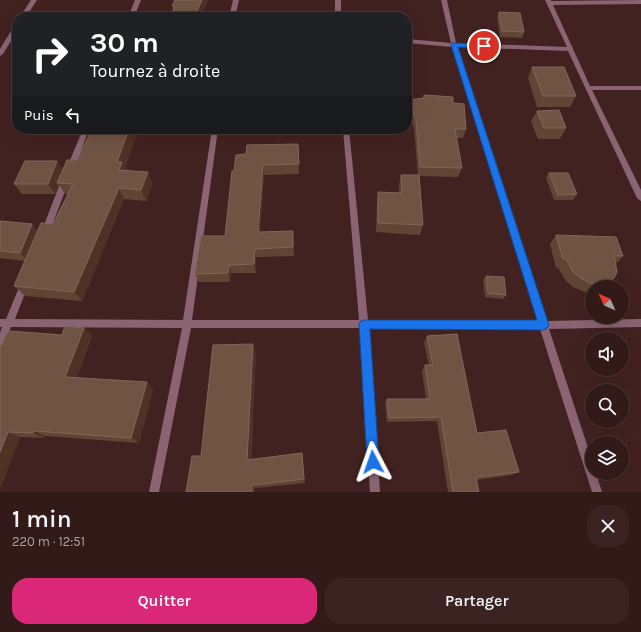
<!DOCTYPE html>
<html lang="fr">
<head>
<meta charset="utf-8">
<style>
	:root { --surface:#321a18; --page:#3a2321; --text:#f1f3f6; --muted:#a8a1a2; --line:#4d3837; --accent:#db2777 }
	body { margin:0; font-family:Karla,sans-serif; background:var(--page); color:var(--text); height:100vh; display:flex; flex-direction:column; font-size:15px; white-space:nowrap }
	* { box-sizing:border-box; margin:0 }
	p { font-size:13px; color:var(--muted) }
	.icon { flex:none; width:22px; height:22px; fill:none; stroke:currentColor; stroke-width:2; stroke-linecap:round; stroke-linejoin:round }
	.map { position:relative; height:492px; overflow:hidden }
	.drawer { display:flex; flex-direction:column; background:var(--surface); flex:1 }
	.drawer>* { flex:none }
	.top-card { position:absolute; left:12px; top:12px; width:400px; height:122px; border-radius:16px; box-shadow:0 4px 16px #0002,0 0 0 1px var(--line); background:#202124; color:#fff; overflow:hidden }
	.needle { width:26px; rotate:315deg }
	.fabs { position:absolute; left:585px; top:280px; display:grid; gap:8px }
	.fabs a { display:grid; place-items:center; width:44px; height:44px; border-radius:50%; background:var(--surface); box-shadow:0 4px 16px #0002,0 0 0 1px var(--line); font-size:20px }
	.pin { position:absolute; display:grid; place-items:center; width:34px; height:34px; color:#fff; margin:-17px; border:2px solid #fff; border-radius:50%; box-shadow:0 1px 4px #0007 }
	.me { position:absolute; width:44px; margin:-22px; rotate:356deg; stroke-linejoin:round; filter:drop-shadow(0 0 3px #0008) }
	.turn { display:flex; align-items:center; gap:14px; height:84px; padding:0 12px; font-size:18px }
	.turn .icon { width:52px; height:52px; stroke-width:2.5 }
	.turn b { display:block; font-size:28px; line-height:34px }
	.then { display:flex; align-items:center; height:38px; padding:0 12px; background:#0003; gap:8px; font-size:15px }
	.round { display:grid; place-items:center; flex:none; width:42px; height:42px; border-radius:16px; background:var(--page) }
	.head { display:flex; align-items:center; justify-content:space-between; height:68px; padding:0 12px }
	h1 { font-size:24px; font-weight:600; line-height:30px }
	.cta { display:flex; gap:8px; margin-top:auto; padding:8px 12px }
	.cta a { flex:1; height:46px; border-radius:16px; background:var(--accent); color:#fff; font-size:16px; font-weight:600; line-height:46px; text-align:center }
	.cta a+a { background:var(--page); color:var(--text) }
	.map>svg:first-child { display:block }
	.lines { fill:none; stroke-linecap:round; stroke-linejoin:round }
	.street { fill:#8a6473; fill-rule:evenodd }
	.wall { fill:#614534 }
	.shaded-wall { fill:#4f3125 }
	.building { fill:#6f5444; stroke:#82675a }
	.route { fill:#1a73e8; stroke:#114b97 }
</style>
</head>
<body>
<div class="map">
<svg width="641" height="492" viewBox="0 0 641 492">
	<rect width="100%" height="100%" fill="#422220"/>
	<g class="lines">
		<g class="street">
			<path d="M31,0H37L26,17H20Z"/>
			<path d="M135,0H141L134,17H128Z"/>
			<path d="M233,0H239L235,17H229Z"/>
			<rect x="335" y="0" width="6" height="17"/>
			<path d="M441,0H447L456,43L567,47L545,0H551V1L641,0V4L553,5L590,86H641V90H592L641,190V201L637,198L568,51L457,47L547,321L641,319V327L549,329L592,460V473H596L602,492H592L540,329L369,328L380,492H370L360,328H191L159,492H149L182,328L11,327L3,347L0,348V333L2,327H0V319H6L22,280L25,279L28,280L29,283L15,319L183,320L212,129H218L192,320H359L343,129H349L368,320L538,321L452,47L407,43V39L451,43Z"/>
			<path d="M17,24V31L3,54L0,56V49L14,26Z"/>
			<path d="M83,129H89L74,170L70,173L67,172L66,170Z"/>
			<path d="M65,178L69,181L49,233L48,235H42L41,233L61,181Z"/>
		</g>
	</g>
	<g class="wall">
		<path d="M175,0H208L201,17H172L171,15L173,9L172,6Z"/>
		<path d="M499,12L524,32L522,38L500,37L497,17Z"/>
		<path d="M532,67L576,96L570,107H537L528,78Z"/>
		<path d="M424,95L453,103L466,129L463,138H456L462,168L458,177L419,176L423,225L420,235L376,232L377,202L378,192L399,193V185L401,175H418L414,128L407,112V104L408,100L423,98Z"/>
		<path d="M537,111L566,128L560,139H538L531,121Z"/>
		<path d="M110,129H139L125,167L127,171L153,183L146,201L124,199L82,301L25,296L14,286L25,261L0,258V221L38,230L53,224L68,194H65L59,185L55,194H22L14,184L63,169L77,160L109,131Z"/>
		<path d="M298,144L299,174L264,175L260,232L293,231L294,256L256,257V273H231L230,282H199L195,274L225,236L234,171Z"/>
		<path d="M549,173L577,194L573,200H554L546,178Z"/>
		<path d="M556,235L623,256L616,264L617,272L605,287H592V293H591L582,291L573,287L566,281L558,268H556L550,244Z"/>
		<path d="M486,276L506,295L503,299L485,297L483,280Z"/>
		<path d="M84,328L92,336L77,377L153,389L139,443L45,436L44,438L20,437L0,489V347L62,335Z"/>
		<path d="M427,336L477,433L519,472L512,475L477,480L479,492H448L437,421L387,422L385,404L387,399H426L422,371L425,365H429L424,343Z"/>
		<path d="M256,353L251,459L302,453L305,483L255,488V492H186L201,456Z"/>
	</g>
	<g class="shaded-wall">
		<path d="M202,0H208L201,17H196L195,15Z"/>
		<path d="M129,129H139L125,167L128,174L119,170L117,162Z"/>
		<path d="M57,161L64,172L57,183L59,185L55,194L48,184Z"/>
		<path d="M263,165L264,175L260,241L258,232Z"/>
		<path d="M148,172L153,183L146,201L141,190Z"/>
		<path d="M119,188L124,199L82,301L74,292Z"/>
		<path d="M32,224L39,233L28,261L20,253Z"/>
		<path d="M255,249L256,257V273L254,264Z"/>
		<path d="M229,265L231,273L230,282L228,273Z"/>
		<path d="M84,328L92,336L74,384L65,377Z"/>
		<path d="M253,344L256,353L250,465L247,460Z"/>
		<path d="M147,382L153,389L139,443L131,438Z"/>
		<path d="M34,431L45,436L44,438L33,433Z"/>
		<path d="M8,432L20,437L0,489V452Z"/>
		<path d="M252,485L255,488V492H252Z"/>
	</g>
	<g class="building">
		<path d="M175,0H202L195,15H171L175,6H172Z"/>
		<path d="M499,12L520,13L524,32L502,31Z"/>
		<path d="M532,67H564L576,96H543Z"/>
		<path d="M424,95L453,97V103L464,104L466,129H455L462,168L420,167L416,119L408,100L424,98Z"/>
		<path d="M559,110L566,128H544L537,111Z"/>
		<path d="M110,129H129L117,162H122L119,170L148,172L141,190L119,188L74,292L14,286L41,223L53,224L73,184L57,183L67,160H77L91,131H109Z"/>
		<path d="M298,144L299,164L263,165L258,232L293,231V247L255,249L254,264L229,265L228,273L195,274L201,236H225L232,171H234L236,155L246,154L247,145Z"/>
		<path d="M25,161H57L48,184H14Z"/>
		<path d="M549,173H568L577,194L558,195Z"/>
		<path d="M401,175H419L423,225L378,223V192L402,193Z"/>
		<path d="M0,221L32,224L20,253L0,251Z"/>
		<path d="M556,235L616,237L623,256H614L617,272L614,278L608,283L600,285L590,283L581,278L573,272L566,259H563Z"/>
		<path d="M486,276L504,277L506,295L488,293Z"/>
		<path d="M65,326L84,328L65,377L147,382L131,438L34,431L33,433L8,432L0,452V347L8,331L62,335Z"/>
		<path d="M457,334L477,433L506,430L519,472L476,477L479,492H453L441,417L389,418L387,399H430L425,365H433L427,336Z"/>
		<path d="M253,344L247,460L302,453L304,479L252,485V492H186L192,456H201L213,345Z"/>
	</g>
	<path class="route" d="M452,43L484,44L487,46L484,48L458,47L549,325L547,328L544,330L370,329L379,462L377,466L373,467L369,466L367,462L359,324L361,321L364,320H537L451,45Z"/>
</svg>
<div class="fabs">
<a><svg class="needle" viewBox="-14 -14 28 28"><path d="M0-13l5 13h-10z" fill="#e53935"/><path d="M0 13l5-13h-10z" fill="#a8a1a2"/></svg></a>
<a><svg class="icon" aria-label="sound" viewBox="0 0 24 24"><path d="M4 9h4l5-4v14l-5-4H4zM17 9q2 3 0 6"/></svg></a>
<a><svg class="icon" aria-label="search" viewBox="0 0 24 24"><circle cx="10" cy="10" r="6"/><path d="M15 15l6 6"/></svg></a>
<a><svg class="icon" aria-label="layers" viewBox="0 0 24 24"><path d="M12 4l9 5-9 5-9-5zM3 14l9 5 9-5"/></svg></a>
</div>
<div class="pin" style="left:484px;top:46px;background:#d93025"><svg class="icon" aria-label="arrive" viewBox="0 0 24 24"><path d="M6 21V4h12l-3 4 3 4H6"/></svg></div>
<svg class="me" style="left:373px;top:462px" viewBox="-20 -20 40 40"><path d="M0-17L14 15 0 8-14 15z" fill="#1a73e8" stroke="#fff" stroke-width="4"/></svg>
<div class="top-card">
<div class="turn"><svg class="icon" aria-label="right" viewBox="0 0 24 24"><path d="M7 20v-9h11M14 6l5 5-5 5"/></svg><div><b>30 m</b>Tournez à droite</div></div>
<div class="then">Puis<svg class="icon" aria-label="left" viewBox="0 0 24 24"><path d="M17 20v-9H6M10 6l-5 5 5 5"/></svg></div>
</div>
</div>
<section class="drawer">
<div class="head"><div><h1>1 min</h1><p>220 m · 12:51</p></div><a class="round"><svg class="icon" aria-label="close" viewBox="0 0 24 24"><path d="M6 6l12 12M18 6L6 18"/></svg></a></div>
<div class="cta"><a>Quitter</a><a>Partager</a></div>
</section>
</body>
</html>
